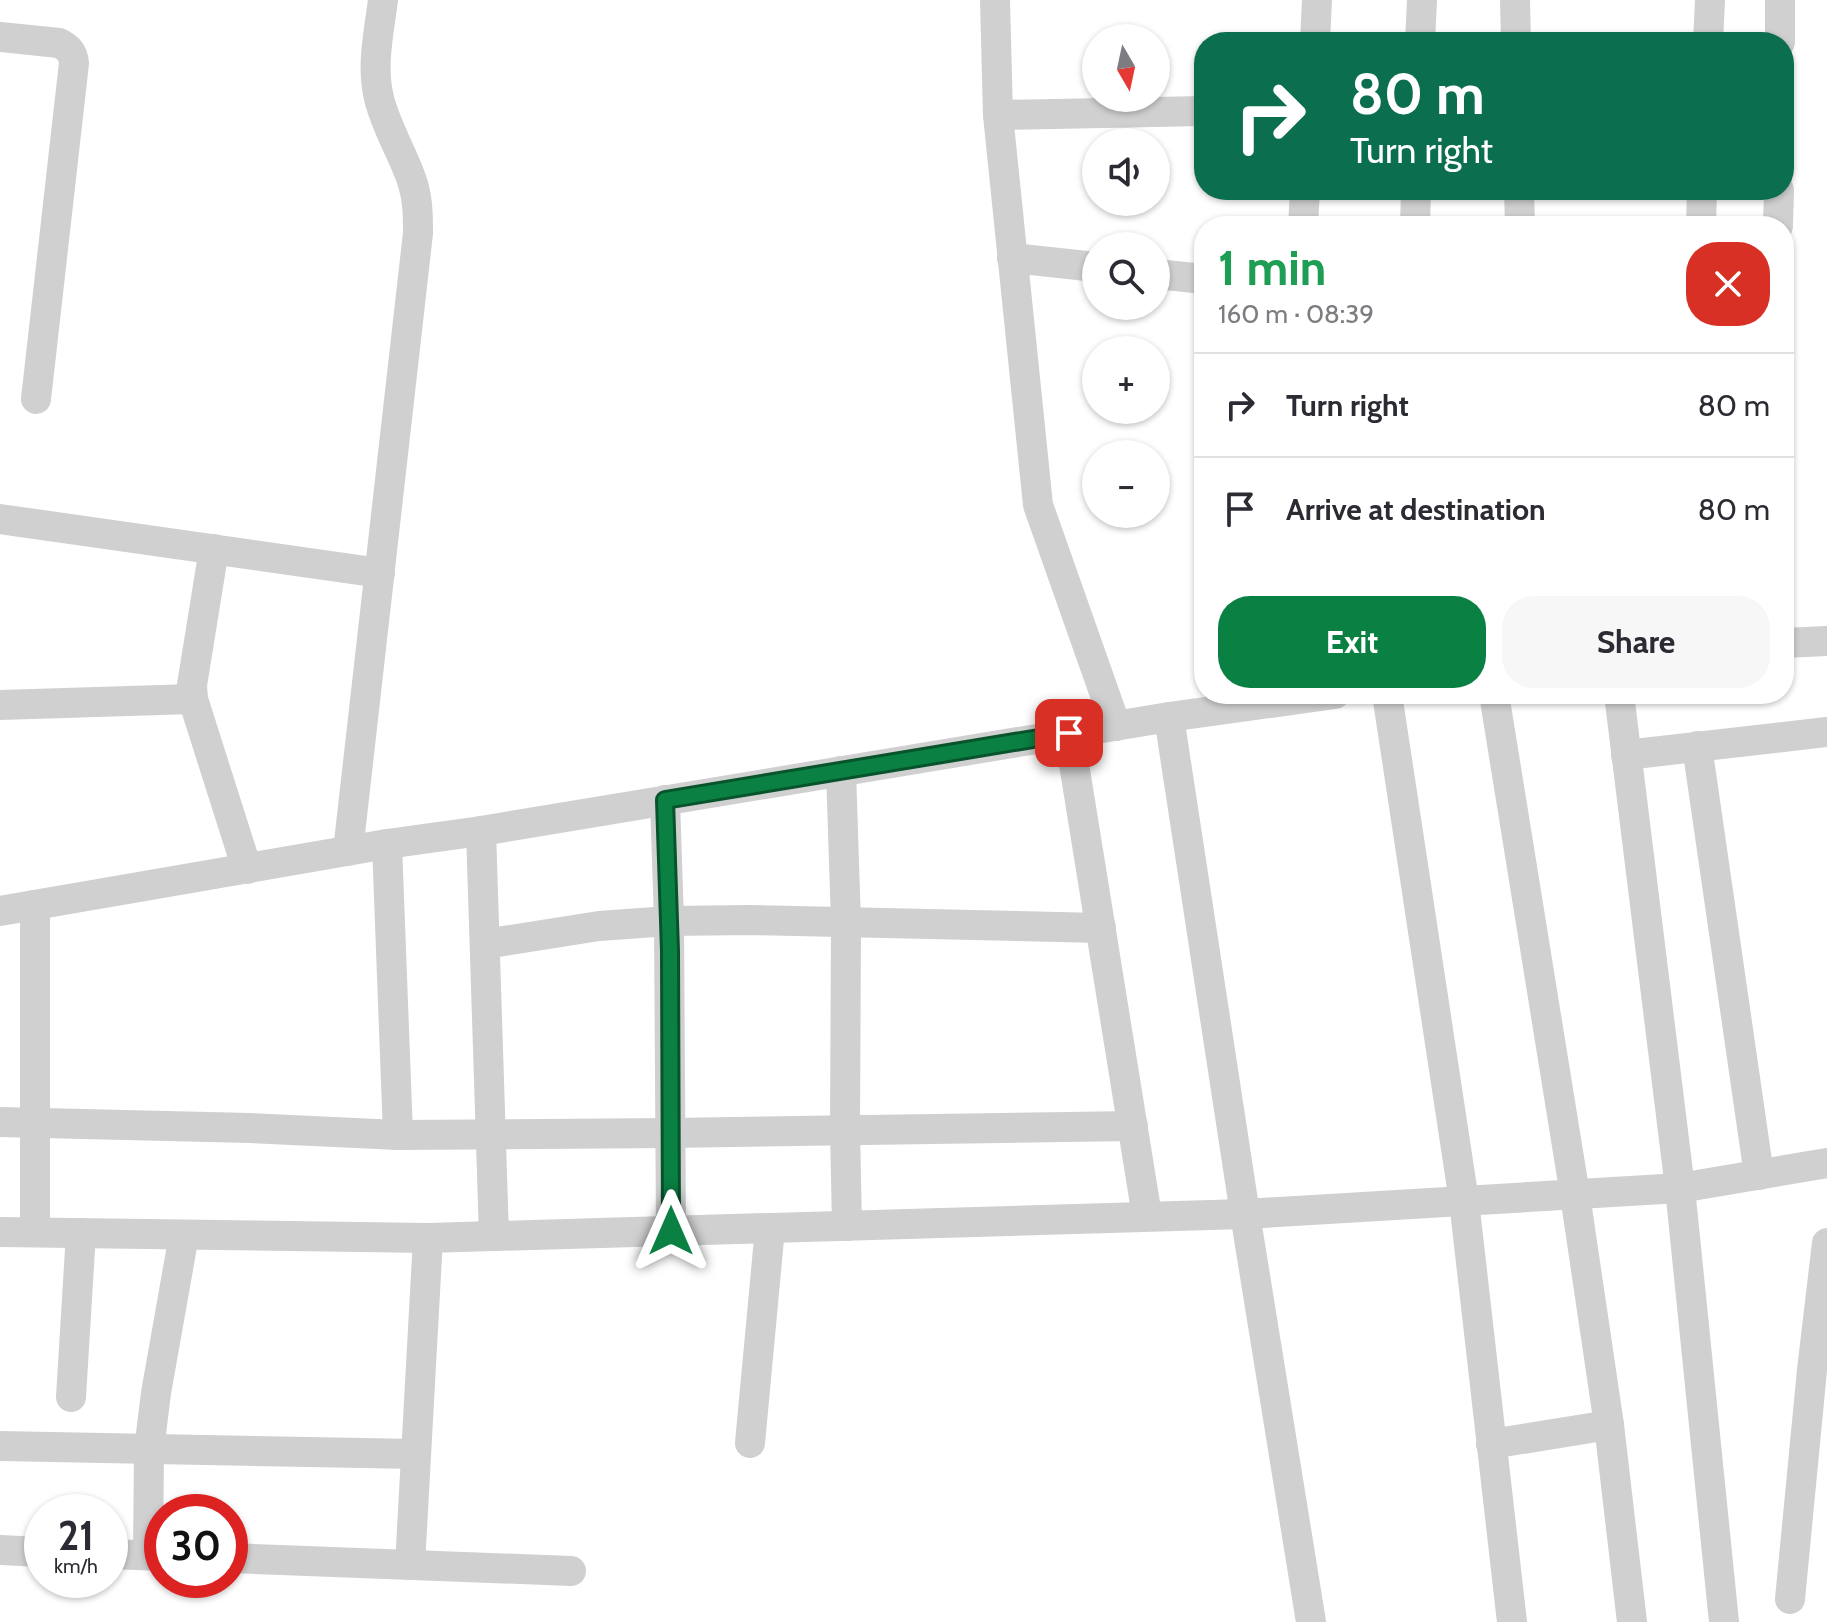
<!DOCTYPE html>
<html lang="en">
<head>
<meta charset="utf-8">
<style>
	:root { --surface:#fff; --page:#f7f7f7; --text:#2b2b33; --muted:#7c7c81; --line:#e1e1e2; --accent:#0b8043 }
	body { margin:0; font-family:Cabin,sans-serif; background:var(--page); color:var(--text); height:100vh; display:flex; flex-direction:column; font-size:30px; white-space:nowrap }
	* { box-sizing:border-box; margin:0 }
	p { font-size:26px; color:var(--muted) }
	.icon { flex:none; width:44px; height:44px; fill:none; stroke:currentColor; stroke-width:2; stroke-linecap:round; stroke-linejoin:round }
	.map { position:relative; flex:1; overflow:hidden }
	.panel { position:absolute; left:1194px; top:216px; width:600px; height:488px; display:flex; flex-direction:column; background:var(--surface); border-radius:32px; box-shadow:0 2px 6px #0004 }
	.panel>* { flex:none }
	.guide { position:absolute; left:1194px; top:32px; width:600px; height:168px; border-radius:32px; box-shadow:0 2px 6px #0004; background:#0b6e4f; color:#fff; overflow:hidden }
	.needle { width:52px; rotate:171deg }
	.fabs { position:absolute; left:1082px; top:24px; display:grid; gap:16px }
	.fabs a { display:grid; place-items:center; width:88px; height:88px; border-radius:50%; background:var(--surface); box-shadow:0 2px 6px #0004; font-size:40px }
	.speed { position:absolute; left:24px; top:1494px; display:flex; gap:16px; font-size:40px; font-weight:700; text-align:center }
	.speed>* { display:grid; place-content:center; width:104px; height:104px; border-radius:50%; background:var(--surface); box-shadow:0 2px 6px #0004; line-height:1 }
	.speed small { font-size:20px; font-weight:400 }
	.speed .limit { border:12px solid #d22; background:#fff; color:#111 }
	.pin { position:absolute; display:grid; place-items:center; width:68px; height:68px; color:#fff; margin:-34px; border-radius:16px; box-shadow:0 4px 12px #0006 }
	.me { position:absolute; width:88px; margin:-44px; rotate:0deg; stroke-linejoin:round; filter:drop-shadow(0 0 6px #0008) }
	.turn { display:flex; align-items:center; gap:28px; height:168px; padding:0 24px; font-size:36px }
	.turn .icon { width:104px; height:104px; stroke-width:2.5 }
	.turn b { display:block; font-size:56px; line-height:68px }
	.round { display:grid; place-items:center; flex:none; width:84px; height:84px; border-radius:32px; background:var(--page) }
	.headline { display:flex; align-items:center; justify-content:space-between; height:136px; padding:0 24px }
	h1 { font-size:48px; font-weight:700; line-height:60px; color:#1e9e55 }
	.primary-button { display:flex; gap:16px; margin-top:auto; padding:16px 24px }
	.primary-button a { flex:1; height:92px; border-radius:32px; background:var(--accent); color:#fff; font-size:32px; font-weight:700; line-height:92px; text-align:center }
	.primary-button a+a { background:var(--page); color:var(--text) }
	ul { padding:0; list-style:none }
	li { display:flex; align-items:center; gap:24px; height:104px; padding:0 24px; border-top:2px solid var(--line) }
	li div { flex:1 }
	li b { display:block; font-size:30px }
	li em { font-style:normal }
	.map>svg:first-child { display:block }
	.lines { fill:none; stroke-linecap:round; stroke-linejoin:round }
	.street { stroke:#d0d0d0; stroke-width:30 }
	.route-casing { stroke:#07532c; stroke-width:20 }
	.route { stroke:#0b8043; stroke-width:14 }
</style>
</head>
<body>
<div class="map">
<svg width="1827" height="1622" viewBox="0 0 1827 1622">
	<rect width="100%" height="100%" fill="#fff"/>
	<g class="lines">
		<g class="street">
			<path d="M995,0L998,115L1038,505L1116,726"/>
			<path d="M1515,0L1516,42"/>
			<path d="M1780,0V42"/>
			<path d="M0,37L59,43C69,48 73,53 74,63L36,399"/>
			<path d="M1315,42L1317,0"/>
			<path d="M1420,42L1422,0"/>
			<path d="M1708,42L1710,0"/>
			<path d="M998,115L1204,111"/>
			<path d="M1519,190L1520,226"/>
			<path d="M1303,226L1305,190"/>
			<path d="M1415,226L1416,190"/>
			<path d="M1701,226L1702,190"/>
			<path d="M1778,226L1779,190"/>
			<path d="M1012,258L1096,267"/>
			<path d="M1156,274L1204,279"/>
			<path d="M0,519L380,573"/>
			<path d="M214,549L192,685L193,699L247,869"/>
			<path d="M1784,643L1827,641"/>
			<path d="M1387,694L1464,1201L1512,1622"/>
			<path d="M1494,694L1575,1195L1609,1425L1632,1622"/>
			<path d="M1619,694L1680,1188L1724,1622"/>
			<path d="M0,705L193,699"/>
			<path d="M1169,717L1245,1214L1311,1622"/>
			<path d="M1069,733L1147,1216"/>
			<path d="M1697,746L1759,1175"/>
			<path d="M1626,755L1827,732"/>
			<path d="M841,771L846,923L845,1130L847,1226"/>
			<path d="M665,800L669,921L671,1231"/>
			<path d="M481,831L494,1236"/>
			<path d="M387,844L398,1135"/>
			<path d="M348,851L418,233C418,217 418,201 413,184C404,155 386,128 379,98C371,66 379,32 383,0"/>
			<path d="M0,911L387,844L481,831L1169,717L1335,694"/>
			<path d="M485,944L599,926L669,921L749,920L1101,928"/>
			<path d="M0,1122L250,1128L398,1135L671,1133L1133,1126"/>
			<path d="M0,1232L428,1238L1245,1214L1680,1188L1827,1163"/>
			<path d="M35,1232V905"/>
			<path d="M71,1397L81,1233"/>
			<path d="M750,1443L770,1228"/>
			<path d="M1491,1444L1609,1425"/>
			<path d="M0,1446L416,1454"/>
			<path d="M0,1550L42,1552"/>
			<path d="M110,1554L162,1556"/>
			<path d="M148,1555L149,1450L156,1393L184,1235"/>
			<path d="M230,1558L571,1571"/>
			<path d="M410,1565L428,1238"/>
			<path d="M1790,1599L1812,1370L1827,1243"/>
		</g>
	</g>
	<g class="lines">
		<g class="route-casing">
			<path id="route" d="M671,1231L670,951L665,800L1069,733"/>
		</g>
		<use href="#route" class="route"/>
	</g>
</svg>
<div class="fabs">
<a><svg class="needle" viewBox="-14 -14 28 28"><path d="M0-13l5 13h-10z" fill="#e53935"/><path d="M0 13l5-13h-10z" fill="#7c7c81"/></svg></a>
<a><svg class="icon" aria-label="sound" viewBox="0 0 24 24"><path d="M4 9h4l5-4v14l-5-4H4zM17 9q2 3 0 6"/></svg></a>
<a><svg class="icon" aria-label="search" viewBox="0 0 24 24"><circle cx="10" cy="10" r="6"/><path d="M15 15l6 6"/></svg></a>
<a>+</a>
<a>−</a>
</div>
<div class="speed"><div>21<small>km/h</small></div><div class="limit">30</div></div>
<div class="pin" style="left:1069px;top:733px;background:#d93025"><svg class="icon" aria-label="arrive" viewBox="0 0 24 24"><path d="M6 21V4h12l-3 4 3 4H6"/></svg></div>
<svg class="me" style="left:671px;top:1231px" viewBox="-20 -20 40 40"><path d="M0-17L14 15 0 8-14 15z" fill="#0b8043" stroke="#fff" stroke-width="4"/></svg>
<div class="guide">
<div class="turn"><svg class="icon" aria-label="right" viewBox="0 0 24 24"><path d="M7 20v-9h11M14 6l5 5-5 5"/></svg><div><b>80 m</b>Turn right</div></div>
</div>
<section class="panel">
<div class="headline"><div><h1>1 min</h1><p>160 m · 08:39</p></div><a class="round" style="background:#d93025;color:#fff"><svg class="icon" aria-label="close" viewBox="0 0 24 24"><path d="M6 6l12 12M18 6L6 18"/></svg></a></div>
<ul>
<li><svg class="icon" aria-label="right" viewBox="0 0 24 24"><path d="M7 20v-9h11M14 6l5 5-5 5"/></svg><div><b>Turn right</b></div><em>80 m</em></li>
<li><svg class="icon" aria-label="arrive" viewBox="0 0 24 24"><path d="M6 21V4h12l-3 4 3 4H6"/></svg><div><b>Arrive at destination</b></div><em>80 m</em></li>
</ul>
<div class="primary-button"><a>Exit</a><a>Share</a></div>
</section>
</div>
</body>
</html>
